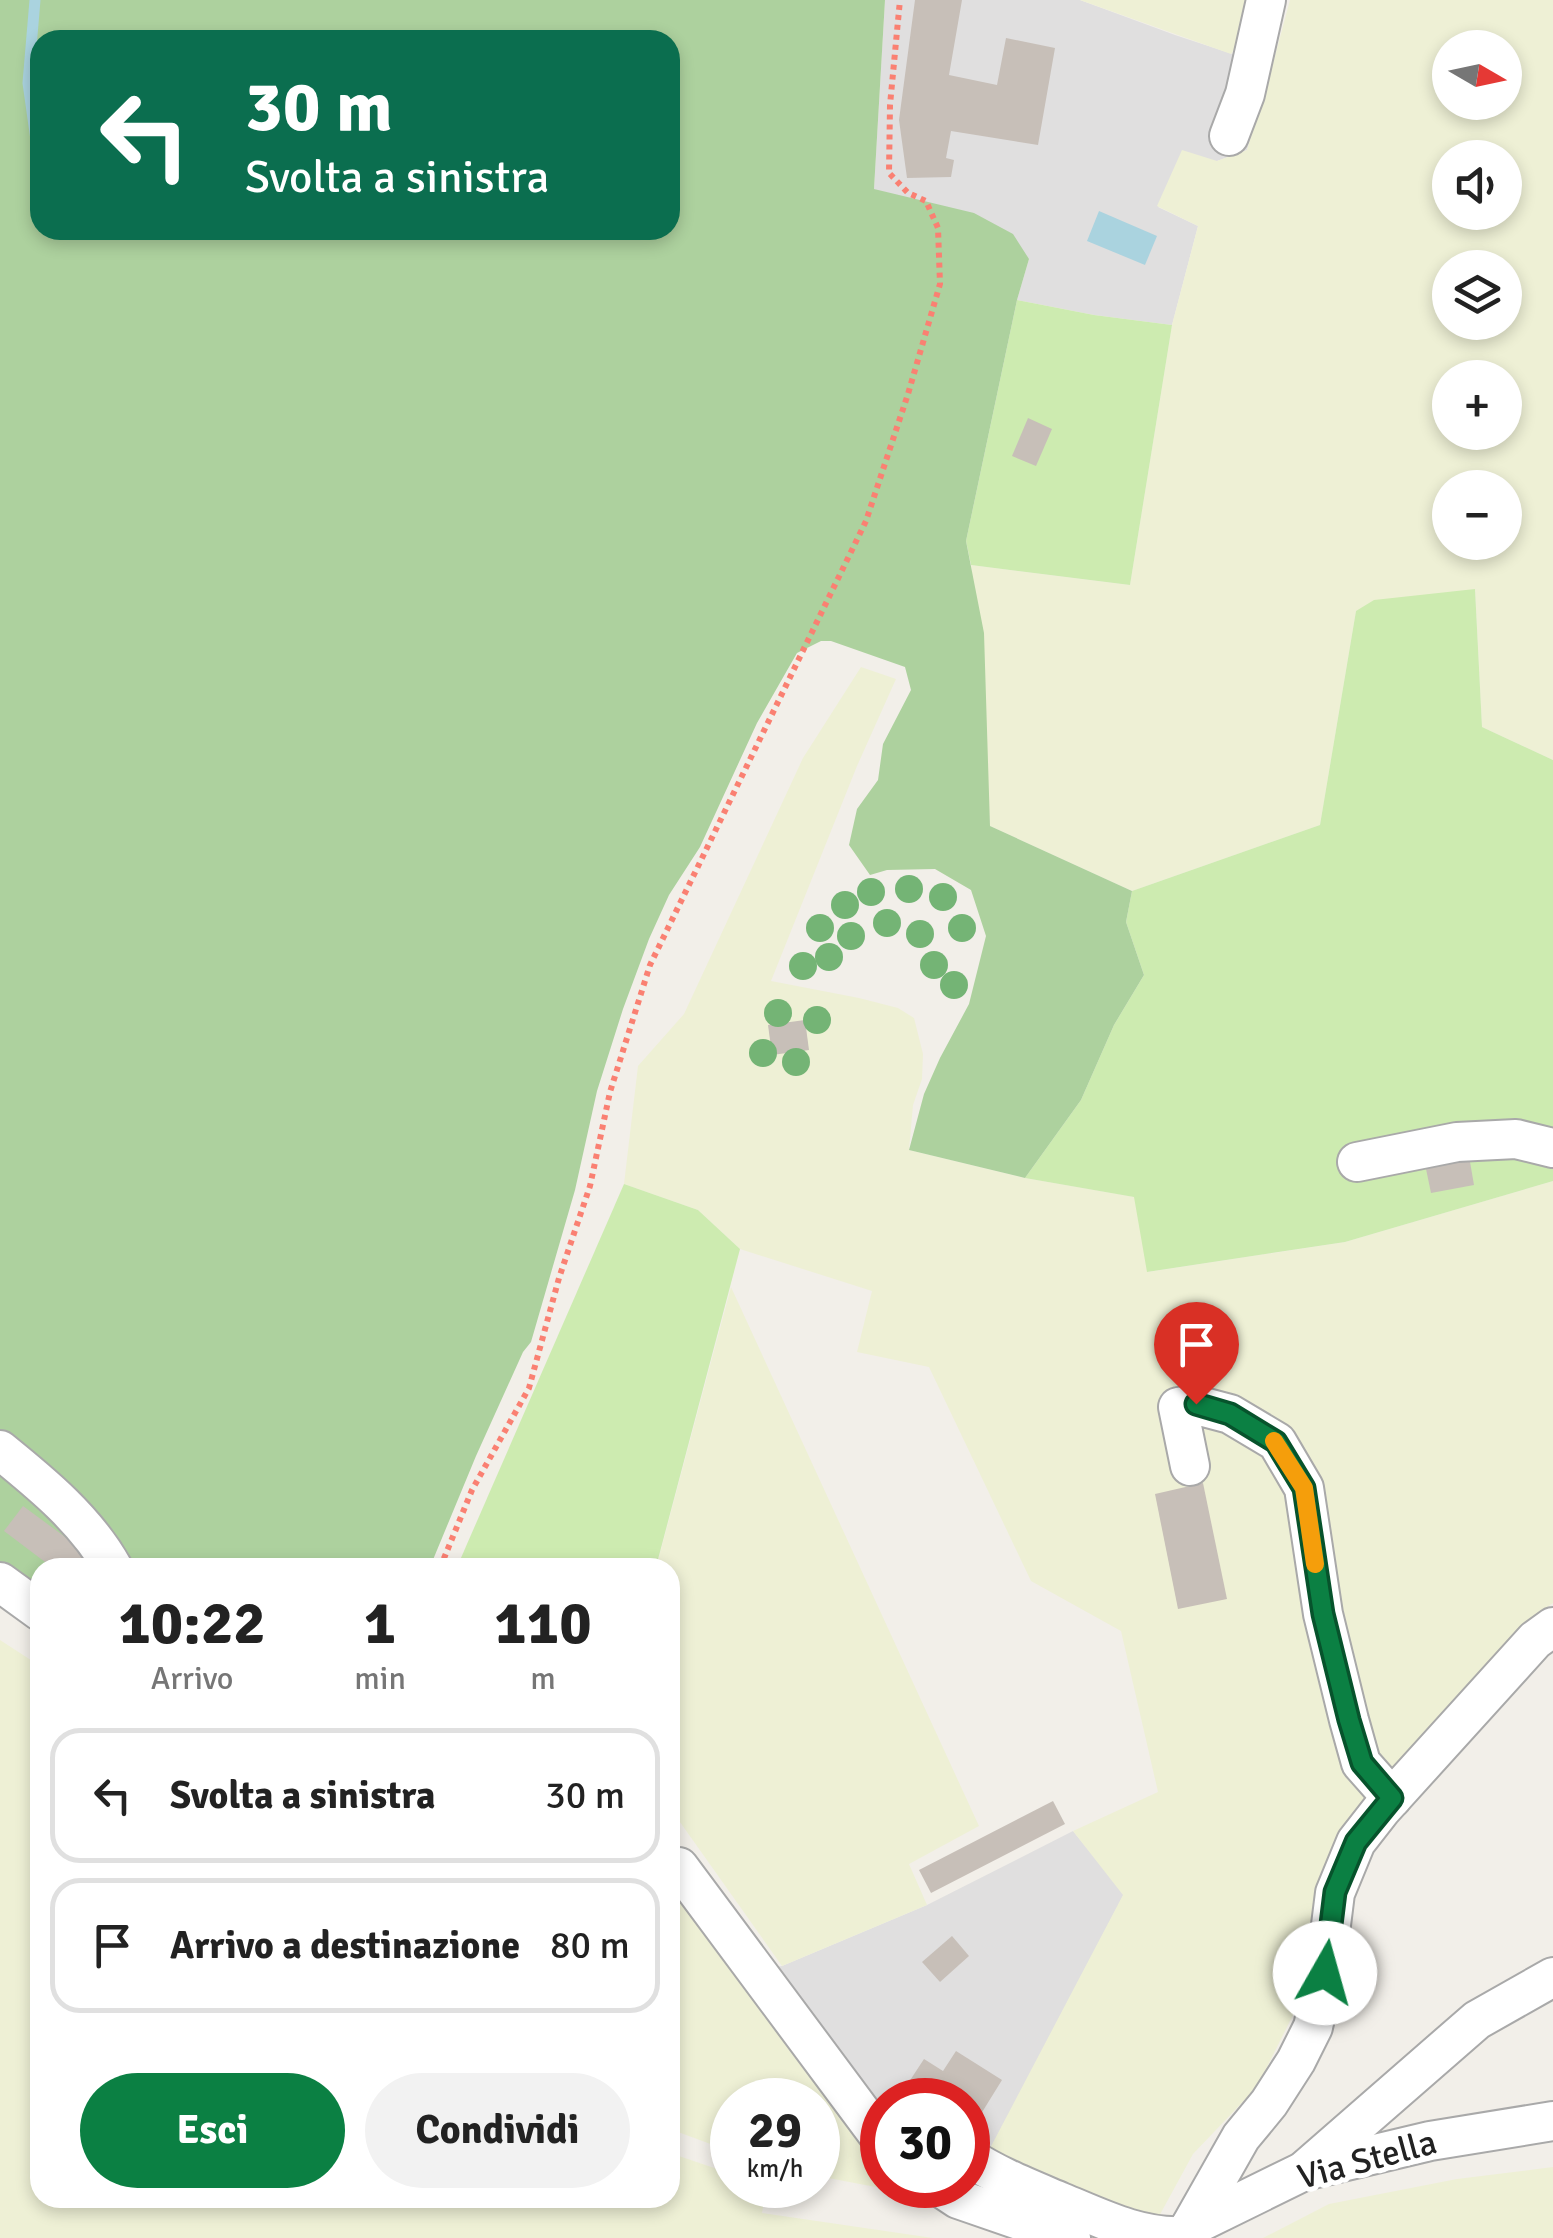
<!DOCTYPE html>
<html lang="it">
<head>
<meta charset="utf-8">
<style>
	:root { --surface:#fff; --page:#f2f2f2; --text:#222; --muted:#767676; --line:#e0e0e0; --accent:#0b8043 }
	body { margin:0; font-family:Signika,sans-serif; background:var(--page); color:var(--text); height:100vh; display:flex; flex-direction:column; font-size:38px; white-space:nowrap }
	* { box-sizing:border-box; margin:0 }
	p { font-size:32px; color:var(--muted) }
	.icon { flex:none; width:55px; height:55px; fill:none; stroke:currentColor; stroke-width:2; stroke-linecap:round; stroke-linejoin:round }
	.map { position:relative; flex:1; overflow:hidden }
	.sheet { position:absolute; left:30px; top:1558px; width:650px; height:650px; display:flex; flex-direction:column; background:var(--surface); border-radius:30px; box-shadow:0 5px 15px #0003 }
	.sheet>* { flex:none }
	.guide { position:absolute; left:30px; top:30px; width:650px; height:210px; border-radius:30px; box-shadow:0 5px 15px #0003; background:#0b6e4f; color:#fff; overflow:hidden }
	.needle { width:65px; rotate:99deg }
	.fabs { position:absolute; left:1432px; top:30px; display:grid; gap:20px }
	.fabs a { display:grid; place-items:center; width:90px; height:90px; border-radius:50%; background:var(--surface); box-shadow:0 5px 15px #0003; font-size:50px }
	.speed { position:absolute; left:710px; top:2078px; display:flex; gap:20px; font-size:50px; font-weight:700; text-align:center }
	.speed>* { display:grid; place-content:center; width:130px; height:130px; border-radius:50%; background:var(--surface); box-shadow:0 5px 15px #0003; line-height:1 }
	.speed small { font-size:25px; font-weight:400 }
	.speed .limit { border:15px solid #d22; background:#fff; color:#111 }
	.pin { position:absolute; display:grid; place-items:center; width:85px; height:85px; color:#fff; margin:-102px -42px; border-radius:50% 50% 50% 0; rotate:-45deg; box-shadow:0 0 10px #0007 }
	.pin .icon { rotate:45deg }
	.me { position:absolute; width:110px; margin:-55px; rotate:7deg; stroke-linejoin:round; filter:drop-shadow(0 0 8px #0008) }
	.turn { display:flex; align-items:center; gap:35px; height:210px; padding:0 50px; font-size:45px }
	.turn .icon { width:130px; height:130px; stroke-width:2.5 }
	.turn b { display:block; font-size:70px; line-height:85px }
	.eta { display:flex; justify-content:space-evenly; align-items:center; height:170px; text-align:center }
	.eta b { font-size:60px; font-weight:700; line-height:70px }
	.cta { display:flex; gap:20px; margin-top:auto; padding:20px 50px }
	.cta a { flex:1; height:115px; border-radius:60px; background:var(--accent); color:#fff; font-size:40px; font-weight:700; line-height:115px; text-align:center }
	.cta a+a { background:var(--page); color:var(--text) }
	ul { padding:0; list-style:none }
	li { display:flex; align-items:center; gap:30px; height:135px; margin:0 20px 15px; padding:0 30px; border:5px solid var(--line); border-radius:30px }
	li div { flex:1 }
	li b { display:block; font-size:38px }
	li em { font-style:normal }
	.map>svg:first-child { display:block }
	.residential { fill:#e0dfdf }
	.farmland { fill:#eef0d5; fill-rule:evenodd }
	.grass { fill:#cdebb0 }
	.forest { fill:#add19e; fill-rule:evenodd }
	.water { fill:#aad3df }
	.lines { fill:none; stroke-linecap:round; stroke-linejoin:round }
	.stream { stroke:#aad3df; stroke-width:11 }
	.building { fill:#c7bfb8 }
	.minor-casing { stroke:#a9a9a9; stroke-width:42 }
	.path { stroke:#fa8072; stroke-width:6; stroke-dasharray:5 5; stroke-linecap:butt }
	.minor { stroke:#fff; stroke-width:38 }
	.tree { fill:#74b475 }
	.route-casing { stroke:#07532c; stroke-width:25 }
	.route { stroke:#0b8043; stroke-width:18 }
	.slow { stroke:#f59e0b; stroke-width:18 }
	.labels { text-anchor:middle; stroke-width:10; stroke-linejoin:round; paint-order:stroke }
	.street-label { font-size:35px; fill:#222; stroke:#fff }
</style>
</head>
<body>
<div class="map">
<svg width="1553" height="2238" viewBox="0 0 1553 2238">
	<rect width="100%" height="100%" fill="#f2efe9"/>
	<g class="residential">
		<path d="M885,0H1080L1175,35L1272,67L1247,150L1217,161L1158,207L1198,226L1172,325L1094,315L1017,300L1029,259L874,189Z"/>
		<path d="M1073,1831L1124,1894L976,2177L949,2206L933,2198L916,2185H968V2100H882V2158L872,2150L734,1973L782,1966L927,1905Z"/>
	</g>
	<g class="farmland">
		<path d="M1080,0H1252L1243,36L1231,54Z"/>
		<path d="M1290,0H1553V760L1482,727L1475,589L1356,611L1320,825L1132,891L990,826L971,565L1130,585L1172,325L1198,226L1157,206L1182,150L1217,161L1247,150L1272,67ZM1450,48H1505V102H1450ZM1450,158H1505V212H1450ZM1450,268H1505V322H1450ZM1450,378H1505V432H1450ZM1450,488H1505V542H1450Z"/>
		<path d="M861,667L896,679L857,766L771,981L859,998L898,1008L914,1018L923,1054L922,1079L913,1105L909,1150L1025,1178L1135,1197L1148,1272L1345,1242L1553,1181V1603L1530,1619L1376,1789L1310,1964L1297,2007L1257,2087L1193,2154L1157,2220L1134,2215L987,2154L1123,1895L1073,1831L1158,1792L1121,1631L1031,1581L929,1367L857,1352L872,1291L740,1249L698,1210L624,1184L638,1066L684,1014L803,758Z"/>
		<path d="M731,1287L979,1826L909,1864L927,1905L782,1966L670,1808V1568H656Z"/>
		<path d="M0,1640L40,1666V2198H670V2153L732,2174V2185H767L762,2213L933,2238H0Z"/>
		<path d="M670,1886L734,1973L872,2150L882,2158V2185H916L933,2198L818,2176V2100H732V2152L670,2129Z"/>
		<path d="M1553,2167V2238H1263L1329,2204L1457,2179Z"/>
	</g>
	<g class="grass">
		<path d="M1017,300L1094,315L1172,325L1130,585L971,565L966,541Z"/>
		<path d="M1475,589L1482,727L1553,760V1181L1345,1242L1147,1272L1134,1197L1025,1178L1081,1100L1114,1025L1144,975L1126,922L1132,891L1320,825L1356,611L1374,600Z"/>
		<path d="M624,1184L698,1210L740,1249L656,1567H457Z"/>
	</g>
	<path class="forest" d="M0,0H885L874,189L974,213L1013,234L1029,259L1017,300L966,541L984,633L990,826L1132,891L1126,922L1144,975L1114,1025L1081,1100L1025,1178L909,1150L924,1094L940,1058L969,1004L986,936L971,890L935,869L887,870L870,875L849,845L857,809L878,780L883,744L911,690L905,667L831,641H821L797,653L757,723L700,847L669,895L649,939L623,1009L597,1091L575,1190L531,1342L523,1352L476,1456L430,1567L40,1568V1609L0,1586ZM40,40H670V230H40Z"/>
	<path class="water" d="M1099,211L1157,236L1145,265L1087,241Z"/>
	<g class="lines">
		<path class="stream" d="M35,0L28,83L37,147"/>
	</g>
	<g class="building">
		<path d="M915,0H962L949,75L997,85L1006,38L1055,48L1038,145L951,131L946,158L954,160L951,177L907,178L899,120Z"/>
		<path d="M1028,418L1052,429L1036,466L1012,456Z"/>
		<path d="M805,1020L809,1050L772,1055L768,1025Z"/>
		<path d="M1469,1156L1474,1185L1431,1193L1425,1164Z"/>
		<path d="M1203,1483L1227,1599L1178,1609L1155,1494Z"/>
		<path d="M23,1506L91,1556L82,1568H53L4,1531Z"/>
		<path d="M1053,1801L1065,1824L931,1893L919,1870Z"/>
		<path d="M952,1936L969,1956L940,1982L922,1962Z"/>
		<path d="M956,2051L1002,2080L971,2130L968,2128V2100H924L905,2088L924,2059L943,2071Z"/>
	</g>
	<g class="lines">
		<g class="minor-casing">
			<g id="minor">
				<path d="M1229,136L1245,94L1266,0"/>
				<path d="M1357,1162L1457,1142L1516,1139L1553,1148"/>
				<path d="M0,1450C42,1484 86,1520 113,1568"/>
				<path d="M1190,1466L1178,1407L1196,1405L1230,1414L1277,1442L1304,1488L1323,1614L1349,1720L1361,1763L1392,1798"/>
				<path d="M0,1582L40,1611"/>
				<path d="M679,1867L882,2140"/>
				<path d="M968,2157C997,2176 1028,2188 1061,2202C1100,2218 1139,2238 1182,2236"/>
				<path d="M1306,2169L1477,2020L1553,1977"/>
				<path d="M937,2185L958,2199L1071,2238"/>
				<path d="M1190,2227L1304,2171L1430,2141L1553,2121"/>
				<path d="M1182,2238L1190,2227L1241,2137L1269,2103L1296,2061L1313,2027L1325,1973L1335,1893L1356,1842L1381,1810L1535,1640L1553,1627"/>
			</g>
		</g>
		<path class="path" d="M440,1568L472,1490L529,1388L559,1278L590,1186L610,1092L650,965L866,521L908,394L940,284L938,228L926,201L908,193L889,173L890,105L900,0"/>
		<use href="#minor" class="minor"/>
	</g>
	<g class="tree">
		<circle cx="909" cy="889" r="14"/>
		<circle cx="871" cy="892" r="14"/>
		<circle cx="943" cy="897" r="14"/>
		<circle cx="845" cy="905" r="14"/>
		<circle cx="887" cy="923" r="14"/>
		<circle cx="820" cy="928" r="14"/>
		<circle cx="962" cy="928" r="14"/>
		<circle cx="920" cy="934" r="14"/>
		<circle cx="851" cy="936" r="14"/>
		<circle cx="829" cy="957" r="14"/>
		<circle cx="934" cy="965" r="14"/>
		<circle cx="803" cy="966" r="14"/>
		<circle cx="954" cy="985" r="14"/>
		<circle cx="778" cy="1013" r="14"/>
		<circle cx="817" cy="1020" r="14"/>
		<circle cx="763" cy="1053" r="14"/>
		<circle cx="796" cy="1062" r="14"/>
	</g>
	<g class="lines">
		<g class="route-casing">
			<path id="route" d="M1196,1404L1230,1414L1276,1442L1304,1488L1323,1614L1349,1720L1362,1763L1392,1798L1356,1842L1335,1892L1325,1973"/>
		</g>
		<use href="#route" class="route"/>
		<path class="slow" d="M1274,1441L1304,1488L1315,1564"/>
	</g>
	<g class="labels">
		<g class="street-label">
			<text transform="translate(1367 2159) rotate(-15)" y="12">Via Stella</text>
		</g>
	</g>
</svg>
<div class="fabs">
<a><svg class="needle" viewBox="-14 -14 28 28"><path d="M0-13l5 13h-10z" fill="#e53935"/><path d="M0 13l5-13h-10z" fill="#767676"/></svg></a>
<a><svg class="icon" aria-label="sound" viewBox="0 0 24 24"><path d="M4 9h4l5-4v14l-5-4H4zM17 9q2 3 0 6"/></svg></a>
<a><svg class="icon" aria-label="layers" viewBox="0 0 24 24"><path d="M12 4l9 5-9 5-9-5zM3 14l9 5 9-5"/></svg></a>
<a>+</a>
<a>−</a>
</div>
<div class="speed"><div>29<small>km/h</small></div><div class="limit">30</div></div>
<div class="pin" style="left:1196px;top:1404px;background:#d93025"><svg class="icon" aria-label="arrive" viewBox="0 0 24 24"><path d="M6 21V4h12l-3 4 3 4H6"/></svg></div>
<svg class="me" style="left:1325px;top:1973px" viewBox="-20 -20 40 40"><circle r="19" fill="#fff"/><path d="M0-13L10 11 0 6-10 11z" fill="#0b8043"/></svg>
<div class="guide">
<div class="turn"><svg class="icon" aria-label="left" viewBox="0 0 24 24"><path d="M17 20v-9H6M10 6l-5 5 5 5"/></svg><div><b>30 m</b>Svolta a sinistra</div></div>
</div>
<section class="sheet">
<div class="eta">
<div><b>10:22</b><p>Arrivo</p></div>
<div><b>1</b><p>min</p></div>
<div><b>110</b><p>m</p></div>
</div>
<ul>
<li><svg class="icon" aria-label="left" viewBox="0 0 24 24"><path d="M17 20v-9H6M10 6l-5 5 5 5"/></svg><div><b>Svolta a sinistra</b></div><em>30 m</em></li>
<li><svg class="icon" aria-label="arrive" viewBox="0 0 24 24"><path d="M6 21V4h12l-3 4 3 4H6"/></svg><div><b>Arrivo a destinazione</b></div><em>80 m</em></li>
</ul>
<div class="cta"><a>Esci</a><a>Condividi</a></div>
</section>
</div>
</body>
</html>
